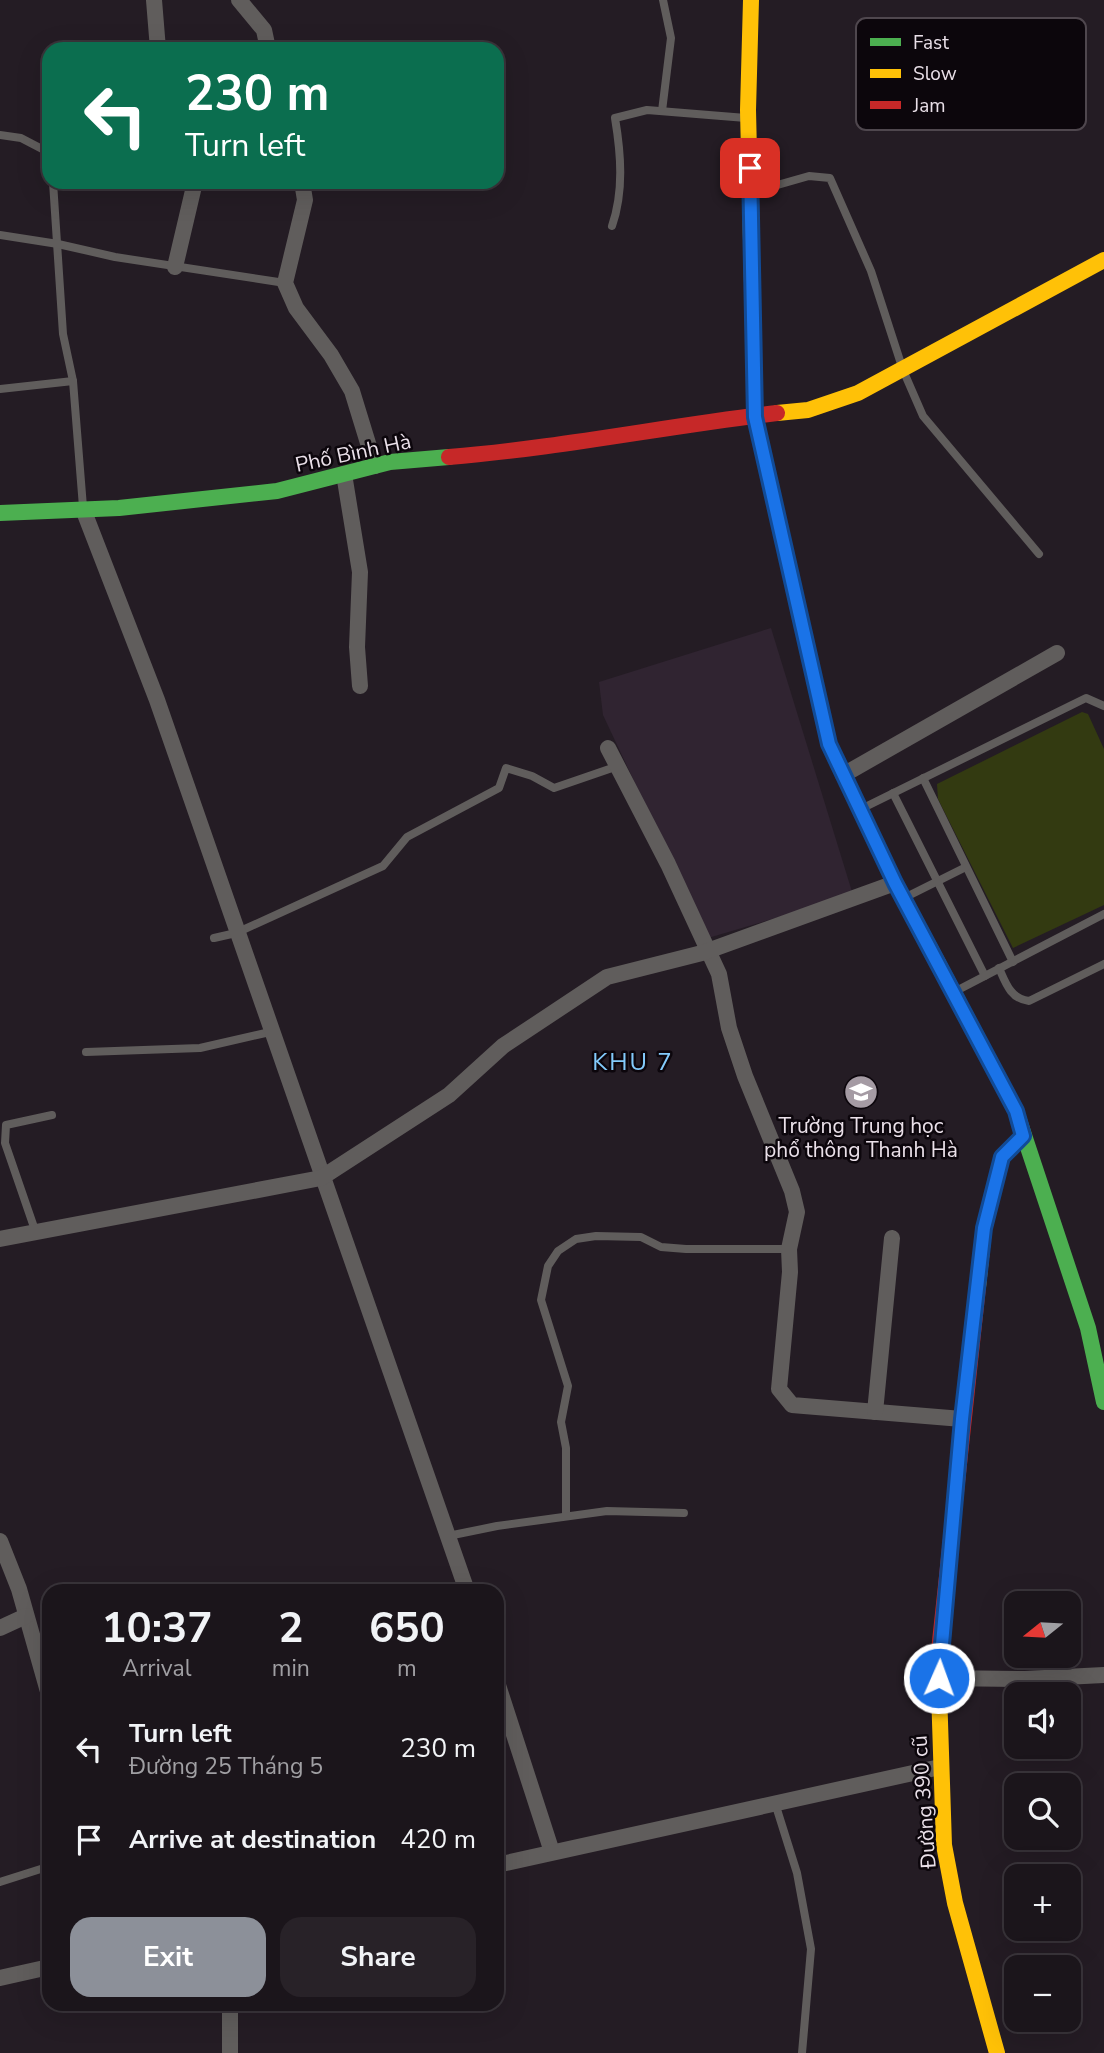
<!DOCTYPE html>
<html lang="en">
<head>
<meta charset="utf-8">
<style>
	:root { --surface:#1b151b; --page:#282228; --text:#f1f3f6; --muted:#a09fa3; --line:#39343a; --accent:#8c9099 }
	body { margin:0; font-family:"Nunito Sans",sans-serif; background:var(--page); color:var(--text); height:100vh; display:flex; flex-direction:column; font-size:26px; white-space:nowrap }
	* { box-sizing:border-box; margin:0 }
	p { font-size:23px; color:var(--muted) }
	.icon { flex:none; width:38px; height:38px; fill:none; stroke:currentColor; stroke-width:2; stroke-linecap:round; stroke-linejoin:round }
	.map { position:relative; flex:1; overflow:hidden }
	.details { position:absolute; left:42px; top:1584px; width:462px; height:427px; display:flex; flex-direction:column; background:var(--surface); border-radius:21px; box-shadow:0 7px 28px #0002,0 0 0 2px var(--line) }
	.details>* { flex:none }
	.guide { position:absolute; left:42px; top:42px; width:462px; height:147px; border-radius:21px; box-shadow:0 7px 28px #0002,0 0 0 2px var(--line); background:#0b6e4f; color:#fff; overflow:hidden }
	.needle { width:46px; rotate:252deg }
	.controls { position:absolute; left:1004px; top:1591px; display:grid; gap:14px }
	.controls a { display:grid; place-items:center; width:77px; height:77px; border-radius:14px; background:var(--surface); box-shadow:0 7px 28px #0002,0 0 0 2px var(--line); font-size:35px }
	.pin { position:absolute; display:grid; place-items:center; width:60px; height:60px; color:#fff; margin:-30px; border-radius:14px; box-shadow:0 4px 10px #0006 }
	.me { position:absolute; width:77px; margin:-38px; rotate:2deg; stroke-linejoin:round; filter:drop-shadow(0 0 5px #0008) }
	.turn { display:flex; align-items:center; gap:24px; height:147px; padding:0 28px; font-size:32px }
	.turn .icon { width:91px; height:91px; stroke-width:2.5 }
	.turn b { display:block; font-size:49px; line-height:60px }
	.eta { display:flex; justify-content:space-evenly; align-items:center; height:119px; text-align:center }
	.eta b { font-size:42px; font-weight:700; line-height:49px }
	.cta { display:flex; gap:14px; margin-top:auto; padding:14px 28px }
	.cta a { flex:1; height:80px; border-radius:21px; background:var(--accent); color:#fff; font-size:28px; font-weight:700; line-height:80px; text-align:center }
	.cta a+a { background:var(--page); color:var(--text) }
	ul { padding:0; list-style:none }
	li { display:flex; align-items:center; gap:21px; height:91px; padding:0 28px }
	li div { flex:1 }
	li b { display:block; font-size:26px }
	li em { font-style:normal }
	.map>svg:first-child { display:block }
	.commercial { fill:#302431 }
	.green { fill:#333a11 }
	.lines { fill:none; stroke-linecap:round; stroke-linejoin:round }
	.lane { stroke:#605d5c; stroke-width:8 }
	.street { stroke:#605d5c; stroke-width:16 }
	.fast { stroke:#4caf50; stroke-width:16 }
	.slow { stroke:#ffc107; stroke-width:16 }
	.jam { stroke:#c62828; stroke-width:16 }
	.route-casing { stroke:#114b97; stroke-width:18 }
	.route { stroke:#1a73e8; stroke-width:12 }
	.labels { text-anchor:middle; stroke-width:5; stroke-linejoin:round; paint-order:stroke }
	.street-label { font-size:21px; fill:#eae0e9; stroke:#0c060c }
	.poi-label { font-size:21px; fill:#eae0e9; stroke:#0c060c }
	.quarter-label { font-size:24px; letter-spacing:2px; fill:#83cbfc; stroke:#0c060c }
	.key { fill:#0c060c; stroke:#4f474e; stroke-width:2 }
	.key-label { font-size:19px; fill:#eae0e9 }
</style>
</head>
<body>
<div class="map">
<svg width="1104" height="2053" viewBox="0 0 1104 2053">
	<rect width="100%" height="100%" fill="#241c24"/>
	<path class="commercial" d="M771,628L853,895L708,938L603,715L599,682Z"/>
	<path class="green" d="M1082,712L1088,714L1104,749V905L1013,948L938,799L937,784Z"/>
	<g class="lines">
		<g class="lane">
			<path d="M662,111L671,38L663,0"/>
			<path d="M0,135L21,138L44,150L49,165"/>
			<path d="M53,182L63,334L73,381"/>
			<path d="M753,192L809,176L830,178L871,271L903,370L923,416L1039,554"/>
			<path d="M612,226C624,191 621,154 615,118L647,110L746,118"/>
			<path d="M0,235L58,244L115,257L285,283"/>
			<path d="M0,389L73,381L83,507"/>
			<path d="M923,778L1013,962"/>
			<path d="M893,793L985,976"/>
			<path d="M861,809L1086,698L1104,706"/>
			<path d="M906,897L966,867"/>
			<path d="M214,938L236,933L383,866L407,837L499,788L506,768L532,776L554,788L618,766"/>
			<path d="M999,968C1006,984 1011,999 1029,1001L1104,964"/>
			<path d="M956,991L1104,914"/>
			<path d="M86,1052L200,1048L270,1032"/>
			<path d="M36,1233L5,1143L6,1125L52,1115"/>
			<path d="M566,1516V1448L561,1422L568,1386L541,1300L548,1266L558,1251L576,1239L596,1236L641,1237L661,1247L686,1249H789"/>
			<path d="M448,1536L497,1526L607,1511L684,1513"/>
			<path d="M775,1803L797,1873L811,1949L802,2053"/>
			<path d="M0,1882L47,1867"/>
		</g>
		<g class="street">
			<path d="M154,0L158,49"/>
			<path d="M239,0L264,30L268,49"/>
			<path d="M302,182L305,200L285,283L296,308L331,355L352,391L375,466"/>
			<path d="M175,267L195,182"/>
			<path d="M344,474L360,572L357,647L360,686"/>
			<path d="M83,509L157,700L467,1591"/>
			<path d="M608,748L668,864L719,974L729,1028L745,1076L792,1191L797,1212L789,1249L790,1272L779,1389L792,1405L962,1419"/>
			<path d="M843,775L1057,653"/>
			<path d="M0,1239L321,1178L449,1095L503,1046L607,977L702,953L895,883"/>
			<path d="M875,1412L892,1238"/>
			<path d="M0,1541L19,1589L49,1695"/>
			<path d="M0,1628L26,1616"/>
			<path d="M939,1678L1025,1679L1104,1675"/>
			<path d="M497,1682L552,1852"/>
			<path d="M497,1865L940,1767"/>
			<path d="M0,1978L49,1967"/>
			<path d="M230,2053V2004"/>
		</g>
		<g class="fast">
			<path d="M752,283L755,417L824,723"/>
			<path d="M0,513L119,508L277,491L390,462L449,457"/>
			<path d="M938,963L1016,1111L1088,1328L1104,1402"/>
		</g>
		<g class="slow">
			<path d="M751,0L748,110L752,283"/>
			<path d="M777,413L808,410L858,393L1104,260"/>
			<path d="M824,723L829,744L895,883L938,963"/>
			<path d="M978,1287L984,1229L1002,1157L1023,1136"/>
			<path d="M938,1660L944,1845L955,1903L997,2053"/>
		</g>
		<g class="jam">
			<path d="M449,457C559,448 667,426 777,413"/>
			<path d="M938,1660L978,1287"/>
		</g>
	</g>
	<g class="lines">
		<g class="route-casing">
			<path id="route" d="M750,168L755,417L829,744L895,883L1016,1111L1023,1136L1002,1157L984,1228L962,1419L939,1678"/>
		</g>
		<use href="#route" class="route"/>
	</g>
	<defs>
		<g id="school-disc" transform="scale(1.75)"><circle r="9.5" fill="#a59ba4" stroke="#0c060c"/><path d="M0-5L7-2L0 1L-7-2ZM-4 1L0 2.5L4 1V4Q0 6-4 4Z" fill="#fff"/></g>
	</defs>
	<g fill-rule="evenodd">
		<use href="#school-disc" x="861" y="1092"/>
	</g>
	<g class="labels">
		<g class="street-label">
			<text transform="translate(353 453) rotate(-12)" y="7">Phố Bình Hà</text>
			<text transform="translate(924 1802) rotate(-94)" y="7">Đường 390 cũ</text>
		</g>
		<g class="poi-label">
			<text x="861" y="1133">Trường Trung học<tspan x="861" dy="24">phổ thông Thanh Hà</tspan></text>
		</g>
		<g class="quarter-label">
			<text x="633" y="1070">KHU 7</text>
		</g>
	</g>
	<rect x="856" y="18" width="230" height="112" rx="10" class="key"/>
	<rect x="870" y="38" width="31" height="8" fill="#4caf50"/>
	<rect x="870" y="69" width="31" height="9" fill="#ffc107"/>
	<rect x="870" y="101" width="31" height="8" fill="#c62828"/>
	<g class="key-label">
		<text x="913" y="49">Fast</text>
		<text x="913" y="80">Slow</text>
		<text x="913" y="112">Jam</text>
	</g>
</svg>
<div class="controls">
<a><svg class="needle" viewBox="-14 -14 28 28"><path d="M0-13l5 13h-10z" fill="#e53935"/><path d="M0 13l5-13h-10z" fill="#a09fa3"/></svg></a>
<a><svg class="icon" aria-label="sound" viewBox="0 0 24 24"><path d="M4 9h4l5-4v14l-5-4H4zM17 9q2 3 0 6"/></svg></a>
<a><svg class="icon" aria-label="search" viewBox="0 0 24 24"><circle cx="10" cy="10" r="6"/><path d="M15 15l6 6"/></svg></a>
<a>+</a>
<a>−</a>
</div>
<div class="pin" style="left:750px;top:168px;background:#d93025"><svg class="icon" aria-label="arrive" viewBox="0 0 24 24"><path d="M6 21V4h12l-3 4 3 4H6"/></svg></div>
<svg class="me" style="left:939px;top:1678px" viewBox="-20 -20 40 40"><circle r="17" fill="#1a73e8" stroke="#fff" stroke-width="3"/><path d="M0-11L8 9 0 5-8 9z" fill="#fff"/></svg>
<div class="guide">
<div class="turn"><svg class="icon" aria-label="left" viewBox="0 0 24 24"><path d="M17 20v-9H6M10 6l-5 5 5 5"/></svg><div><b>230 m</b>Turn left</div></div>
</div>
<section class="details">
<div class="eta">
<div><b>10:37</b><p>Arrival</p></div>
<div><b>2</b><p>min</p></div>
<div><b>650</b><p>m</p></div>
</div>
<ul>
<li><svg class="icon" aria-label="left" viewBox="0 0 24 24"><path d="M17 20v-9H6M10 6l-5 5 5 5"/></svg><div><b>Turn left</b><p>Đường 25 Tháng 5</p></div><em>230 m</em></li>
<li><svg class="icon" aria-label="arrive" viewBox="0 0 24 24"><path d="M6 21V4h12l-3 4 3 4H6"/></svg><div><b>Arrive at destination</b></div><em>420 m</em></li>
</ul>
<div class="cta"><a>Exit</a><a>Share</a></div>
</section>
</div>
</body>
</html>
